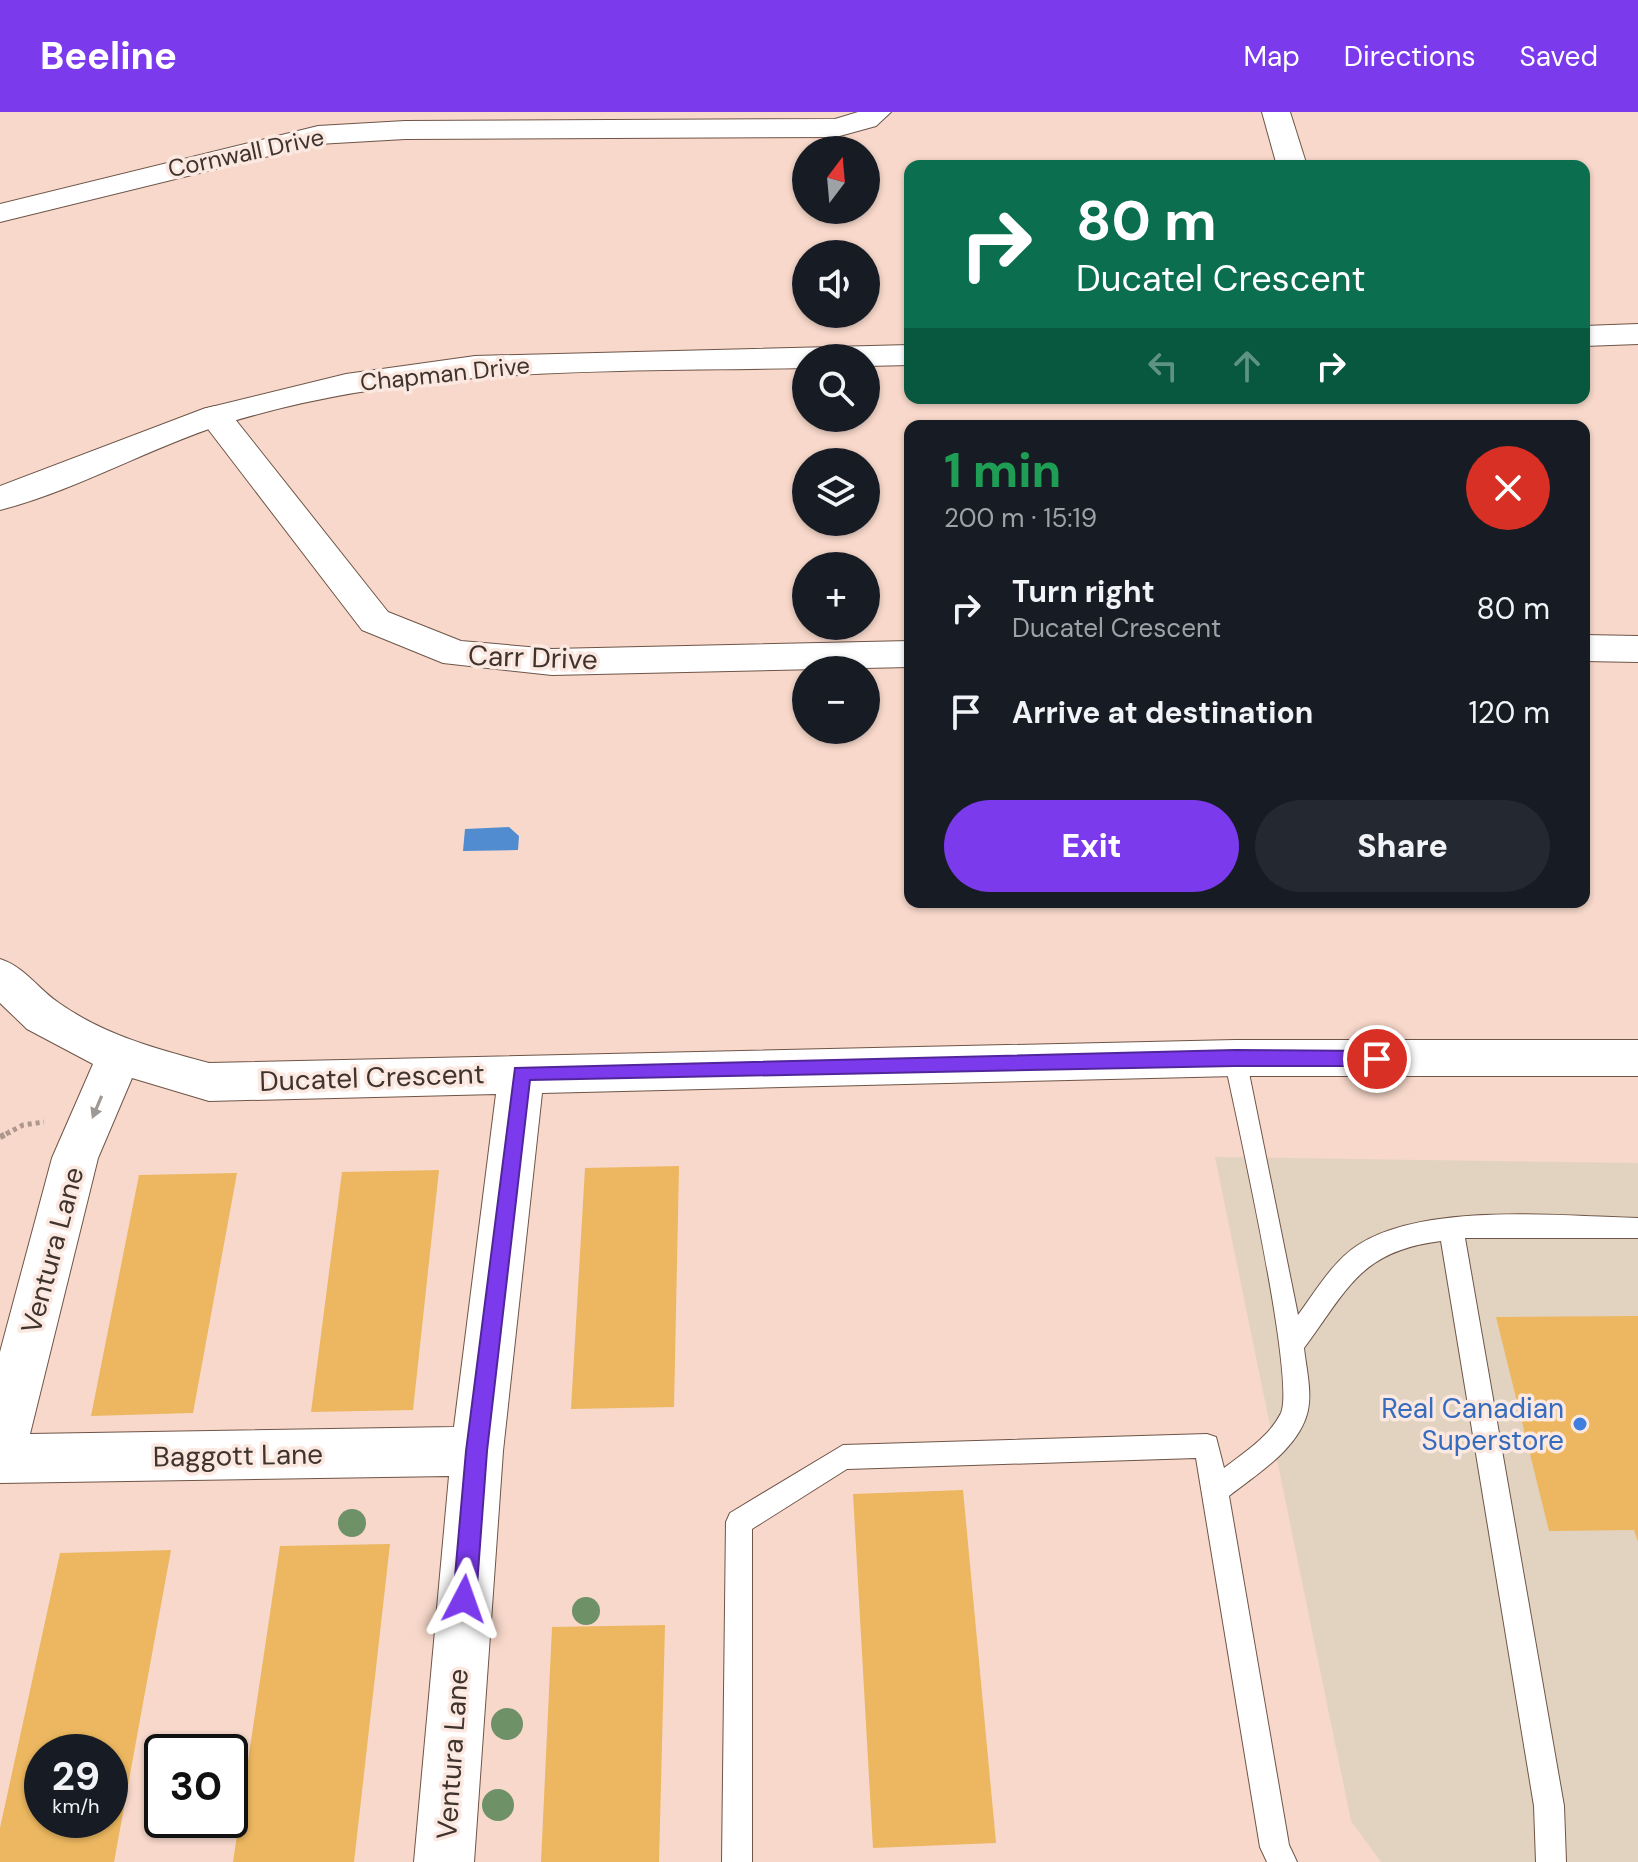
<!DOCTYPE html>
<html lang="en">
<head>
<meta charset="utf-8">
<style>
	:root { --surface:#171b24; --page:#242831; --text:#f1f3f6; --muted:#9ea1a6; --accent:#7c3aed }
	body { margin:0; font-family:"DM Sans",sans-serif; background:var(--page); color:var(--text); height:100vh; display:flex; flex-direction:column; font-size:30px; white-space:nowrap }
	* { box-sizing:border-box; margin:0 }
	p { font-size:26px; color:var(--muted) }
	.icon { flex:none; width:44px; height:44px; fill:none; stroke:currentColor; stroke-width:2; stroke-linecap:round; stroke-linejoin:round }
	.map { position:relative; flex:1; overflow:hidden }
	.details { position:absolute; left:904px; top:308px; width:686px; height:488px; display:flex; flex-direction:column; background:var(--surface); border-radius:16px; box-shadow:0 2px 6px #0004 }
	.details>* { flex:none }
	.top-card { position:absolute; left:904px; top:48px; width:686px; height:244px; border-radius:16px; box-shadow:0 2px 6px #0004; background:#0b6e4f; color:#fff; overflow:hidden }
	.needle { width:52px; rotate:16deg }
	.buttons { position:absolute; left:792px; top:24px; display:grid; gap:16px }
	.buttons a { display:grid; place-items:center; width:88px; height:88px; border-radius:50%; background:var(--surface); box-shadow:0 2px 6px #0004; font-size:40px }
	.speed { position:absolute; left:24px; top:1622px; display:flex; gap:16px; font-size:40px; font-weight:700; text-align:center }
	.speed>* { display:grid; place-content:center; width:104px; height:104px; border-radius:50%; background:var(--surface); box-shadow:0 2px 6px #0004; line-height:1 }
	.speed small { font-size:20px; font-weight:400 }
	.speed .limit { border:4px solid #111; border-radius:12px; background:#fff; color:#111 }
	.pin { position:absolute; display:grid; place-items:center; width:68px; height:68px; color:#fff; margin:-34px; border:4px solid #fff; border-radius:50%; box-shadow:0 2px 8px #0007 }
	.me { position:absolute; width:88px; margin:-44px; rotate:4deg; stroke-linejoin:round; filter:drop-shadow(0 0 6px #0008) }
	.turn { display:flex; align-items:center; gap:28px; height:168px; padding:0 40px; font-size:36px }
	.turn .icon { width:104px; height:104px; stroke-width:2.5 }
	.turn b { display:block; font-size:56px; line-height:68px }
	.lanes { display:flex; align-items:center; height:76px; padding:0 40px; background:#0003; justify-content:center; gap:40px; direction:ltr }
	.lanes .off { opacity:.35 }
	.round { display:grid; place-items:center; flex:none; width:84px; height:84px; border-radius:42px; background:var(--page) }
	.headline { display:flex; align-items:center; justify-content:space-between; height:136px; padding:0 40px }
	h1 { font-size:48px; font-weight:800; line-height:60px; color:#1e9e55 }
	.button { display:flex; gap:16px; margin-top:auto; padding:16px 40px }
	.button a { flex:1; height:92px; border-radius:48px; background:var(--accent); color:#fff; font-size:32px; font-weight:800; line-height:92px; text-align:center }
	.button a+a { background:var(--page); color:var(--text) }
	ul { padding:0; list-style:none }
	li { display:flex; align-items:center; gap:24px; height:104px; padding:0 40px }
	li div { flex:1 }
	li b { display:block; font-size:30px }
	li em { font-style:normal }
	header { display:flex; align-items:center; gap:48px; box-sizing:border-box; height:112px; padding:0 40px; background:var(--accent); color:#fff }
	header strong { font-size:38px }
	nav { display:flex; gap:44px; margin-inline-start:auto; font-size:28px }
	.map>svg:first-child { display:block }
	.commercial { fill:#e2d3c1 }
	.water { fill:#518cd1 }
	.building { fill:#ecb760; fill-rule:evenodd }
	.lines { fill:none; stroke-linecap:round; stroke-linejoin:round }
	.lane-casing { stroke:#6e5548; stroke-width:2 }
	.street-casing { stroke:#6e5548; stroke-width:2 }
	.secondary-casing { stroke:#6e5548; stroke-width:2 }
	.path-far1 { stroke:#ad968b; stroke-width:5; stroke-dasharray:4 4; stroke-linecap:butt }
	.path { stroke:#ad968b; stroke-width:6; stroke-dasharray:5 5; stroke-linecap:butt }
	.lane { fill:#fff; fill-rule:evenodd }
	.street { fill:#fff; fill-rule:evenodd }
	.secondary { fill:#fff; fill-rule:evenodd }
	.tree { fill:#6f9168 }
	.oneway { fill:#9f9996 }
	.route { fill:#7c3aed; stroke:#51269a; stroke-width:2 }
	.shop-dot { fill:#3f7fe0; stroke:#fbe8e0; stroke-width:3 }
	.labels { text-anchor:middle; stroke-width:7; stroke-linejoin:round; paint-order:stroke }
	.far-street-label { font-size:24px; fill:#3f332d; stroke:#fbe8e0 }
	.street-label { font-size:28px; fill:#3f332d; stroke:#fbe8e0 }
	.shop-label { font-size:28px; fill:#366cbe; stroke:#fbe8e0; text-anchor:end }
</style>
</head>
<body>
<header>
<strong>Beeline</strong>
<nav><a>Map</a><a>Directions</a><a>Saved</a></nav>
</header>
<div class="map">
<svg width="1638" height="1750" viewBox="0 0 1638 1750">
	<rect width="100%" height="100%" fill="#f7d8ca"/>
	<path class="commercial" d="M1215,1045L1638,1051V1750H1381L1351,1709Z"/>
	<path class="water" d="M509,715L519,724L518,738L463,739L465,717Z"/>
	<g class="building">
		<path d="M679,1054L674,1295L571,1297L585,1056Z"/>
		<path d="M439,1058L413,1298L311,1300L342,1060Z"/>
		<path d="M237,1061L193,1301L91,1304L139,1063Z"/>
		<path d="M1638,1204V1430L1634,1418L1549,1419L1496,1205Z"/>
		<path d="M963,1378L996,1731L873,1736L853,1382Z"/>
		<path d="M390,1432L354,1750H233L280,1434Z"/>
		<path d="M171,1438L114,1750H0V1716L60,1441ZM42,1640H110V1708H42Z"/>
		<path d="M665,1513L659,1750H541L552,1515Z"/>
	</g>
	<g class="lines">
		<g class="lane-casing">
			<path id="lane" d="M1235,937L1243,940L1246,946L1298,1203C1315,1180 1333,1149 1358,1133C1425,1090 1560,1104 1638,1106V1126H1465L1564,1694L1566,1750H1536L1534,1694L1441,1129C1360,1139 1348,1177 1304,1236C1306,1255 1312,1279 1308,1298C1300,1336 1257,1362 1229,1384L1289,1733L1297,1750H1267L1260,1735L1196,1346L847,1357L752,1417V1750H722L726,1410L730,1401L843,1333L1207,1322L1216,1325L1224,1356C1244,1341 1270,1324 1281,1301C1296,1267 1235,999 1224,946L1227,940Z"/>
		</g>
		<g class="street-casing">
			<g id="street">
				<path d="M858,0H891L876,14L836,25L405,27L318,32L0,110V92L318,14L405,9L835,7Z"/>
				<path d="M1262,0H1290L1307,54H1277Z"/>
				<path d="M215,294L227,297L388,500L461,529L552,537L910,529V555L552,563L443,551L362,518L198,304L203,297Z"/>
				<path d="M1584,523L1638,524V550L1584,549Z"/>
				<path d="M0,847C25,855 38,877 59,891C104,923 157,937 209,951L1235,928H1638V964H1235L542,981L503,1339L474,1750H414L449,1364L0,1371V1240L52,1046L93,952L27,917L0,891ZM132,966L209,989L496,982L454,1315L30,1322L98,1046Z"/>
			</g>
		</g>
		<g class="secondary-casing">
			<g id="secondary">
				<path d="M1638,212V232L1584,234V214Z"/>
				<path d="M910,233V253L866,254V246H806V256C612,260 415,253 227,311C150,335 78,378 0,398V374L203,297L346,262L475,244Z"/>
			</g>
		</g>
		<path class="path-far1" d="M6,1022L23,1013L44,1010"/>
		<path class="path" d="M0,1025L10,1020"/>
		<use href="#lane" class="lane"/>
		<use href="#street" class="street"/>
		<use href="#secondary" class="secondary"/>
	</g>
	<g class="tree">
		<circle cx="352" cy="1411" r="14"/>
		<circle cx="586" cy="1499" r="14"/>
		<circle cx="507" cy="1612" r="16"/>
		<circle cx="498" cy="1693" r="16"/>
	</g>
	<defs><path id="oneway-solid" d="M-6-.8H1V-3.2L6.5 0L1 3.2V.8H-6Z" transform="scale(2)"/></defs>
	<use class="oneway" href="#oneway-solid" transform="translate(97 995) rotate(113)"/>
	<path class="route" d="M1235,938L1377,939L1386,947L1377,954H1235L530,968L487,1339L476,1487L472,1495L464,1498L456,1495L453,1487L466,1339L515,956Z"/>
	<circle class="shop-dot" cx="1580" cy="1312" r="8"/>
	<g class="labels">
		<g class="far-street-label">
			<text transform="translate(246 41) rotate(-12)" y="8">Cornwall Drive</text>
			<text transform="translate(445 262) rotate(-6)" y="8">Chapman Drive</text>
		</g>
		<g class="street-label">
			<text transform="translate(533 545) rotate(2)" y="10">Carr Drive</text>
			<text transform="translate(372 965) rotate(-2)" y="10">Ducatel Crescent</text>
			<text transform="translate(52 1138) rotate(-75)" y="10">Ventura Lane</text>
			<text transform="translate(238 1343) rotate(-1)" y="10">Baggott Lane</text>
			<text transform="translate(452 1642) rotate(-86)" y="10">Ventura Lane</text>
		</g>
		<g class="shop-label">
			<text x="1564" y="1306">Real Canadian<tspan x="1564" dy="32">Superstore</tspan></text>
		</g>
	</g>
</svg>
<div class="buttons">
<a><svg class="needle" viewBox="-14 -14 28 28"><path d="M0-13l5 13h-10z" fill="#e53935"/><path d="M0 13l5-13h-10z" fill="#9ea1a6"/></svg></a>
<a><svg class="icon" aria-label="sound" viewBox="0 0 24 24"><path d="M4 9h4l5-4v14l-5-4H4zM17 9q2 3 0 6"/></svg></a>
<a><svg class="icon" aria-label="search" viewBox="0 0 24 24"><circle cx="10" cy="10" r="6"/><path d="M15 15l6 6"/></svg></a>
<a><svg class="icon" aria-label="layers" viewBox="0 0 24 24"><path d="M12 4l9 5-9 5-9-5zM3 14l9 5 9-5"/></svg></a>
<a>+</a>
<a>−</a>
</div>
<div class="speed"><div>29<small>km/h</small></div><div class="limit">30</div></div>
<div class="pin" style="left:1377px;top:947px;background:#d93025"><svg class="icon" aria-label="arrive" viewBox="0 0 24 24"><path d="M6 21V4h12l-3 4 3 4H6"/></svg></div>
<svg class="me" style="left:464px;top:1487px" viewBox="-20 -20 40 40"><path d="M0-17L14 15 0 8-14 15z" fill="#7c3aed" stroke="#fff" stroke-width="4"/></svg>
<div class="top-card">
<div class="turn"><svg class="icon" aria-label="right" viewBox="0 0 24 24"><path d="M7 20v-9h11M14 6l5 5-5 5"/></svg><div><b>80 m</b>Ducatel Crescent</div></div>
<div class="lanes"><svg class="icon off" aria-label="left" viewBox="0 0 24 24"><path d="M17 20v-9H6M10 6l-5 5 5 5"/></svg><svg class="icon off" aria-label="ahead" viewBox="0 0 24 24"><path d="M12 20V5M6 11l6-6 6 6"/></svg><svg class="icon" aria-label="right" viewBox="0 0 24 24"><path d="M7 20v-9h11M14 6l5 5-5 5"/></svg></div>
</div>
<section class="details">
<div class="headline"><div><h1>1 min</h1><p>200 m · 15:19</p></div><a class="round" style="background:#d93025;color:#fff"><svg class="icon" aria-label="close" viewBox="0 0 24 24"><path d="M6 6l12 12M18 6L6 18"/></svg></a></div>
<ul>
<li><svg class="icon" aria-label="right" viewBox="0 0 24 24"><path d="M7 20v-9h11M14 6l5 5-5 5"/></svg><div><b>Turn right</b><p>Ducatel Crescent</p></div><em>80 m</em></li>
<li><svg class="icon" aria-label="arrive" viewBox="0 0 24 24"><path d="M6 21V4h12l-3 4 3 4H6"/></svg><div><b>Arrive at destination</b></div><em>120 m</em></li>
</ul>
<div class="button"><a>Exit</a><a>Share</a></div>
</section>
</div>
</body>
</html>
